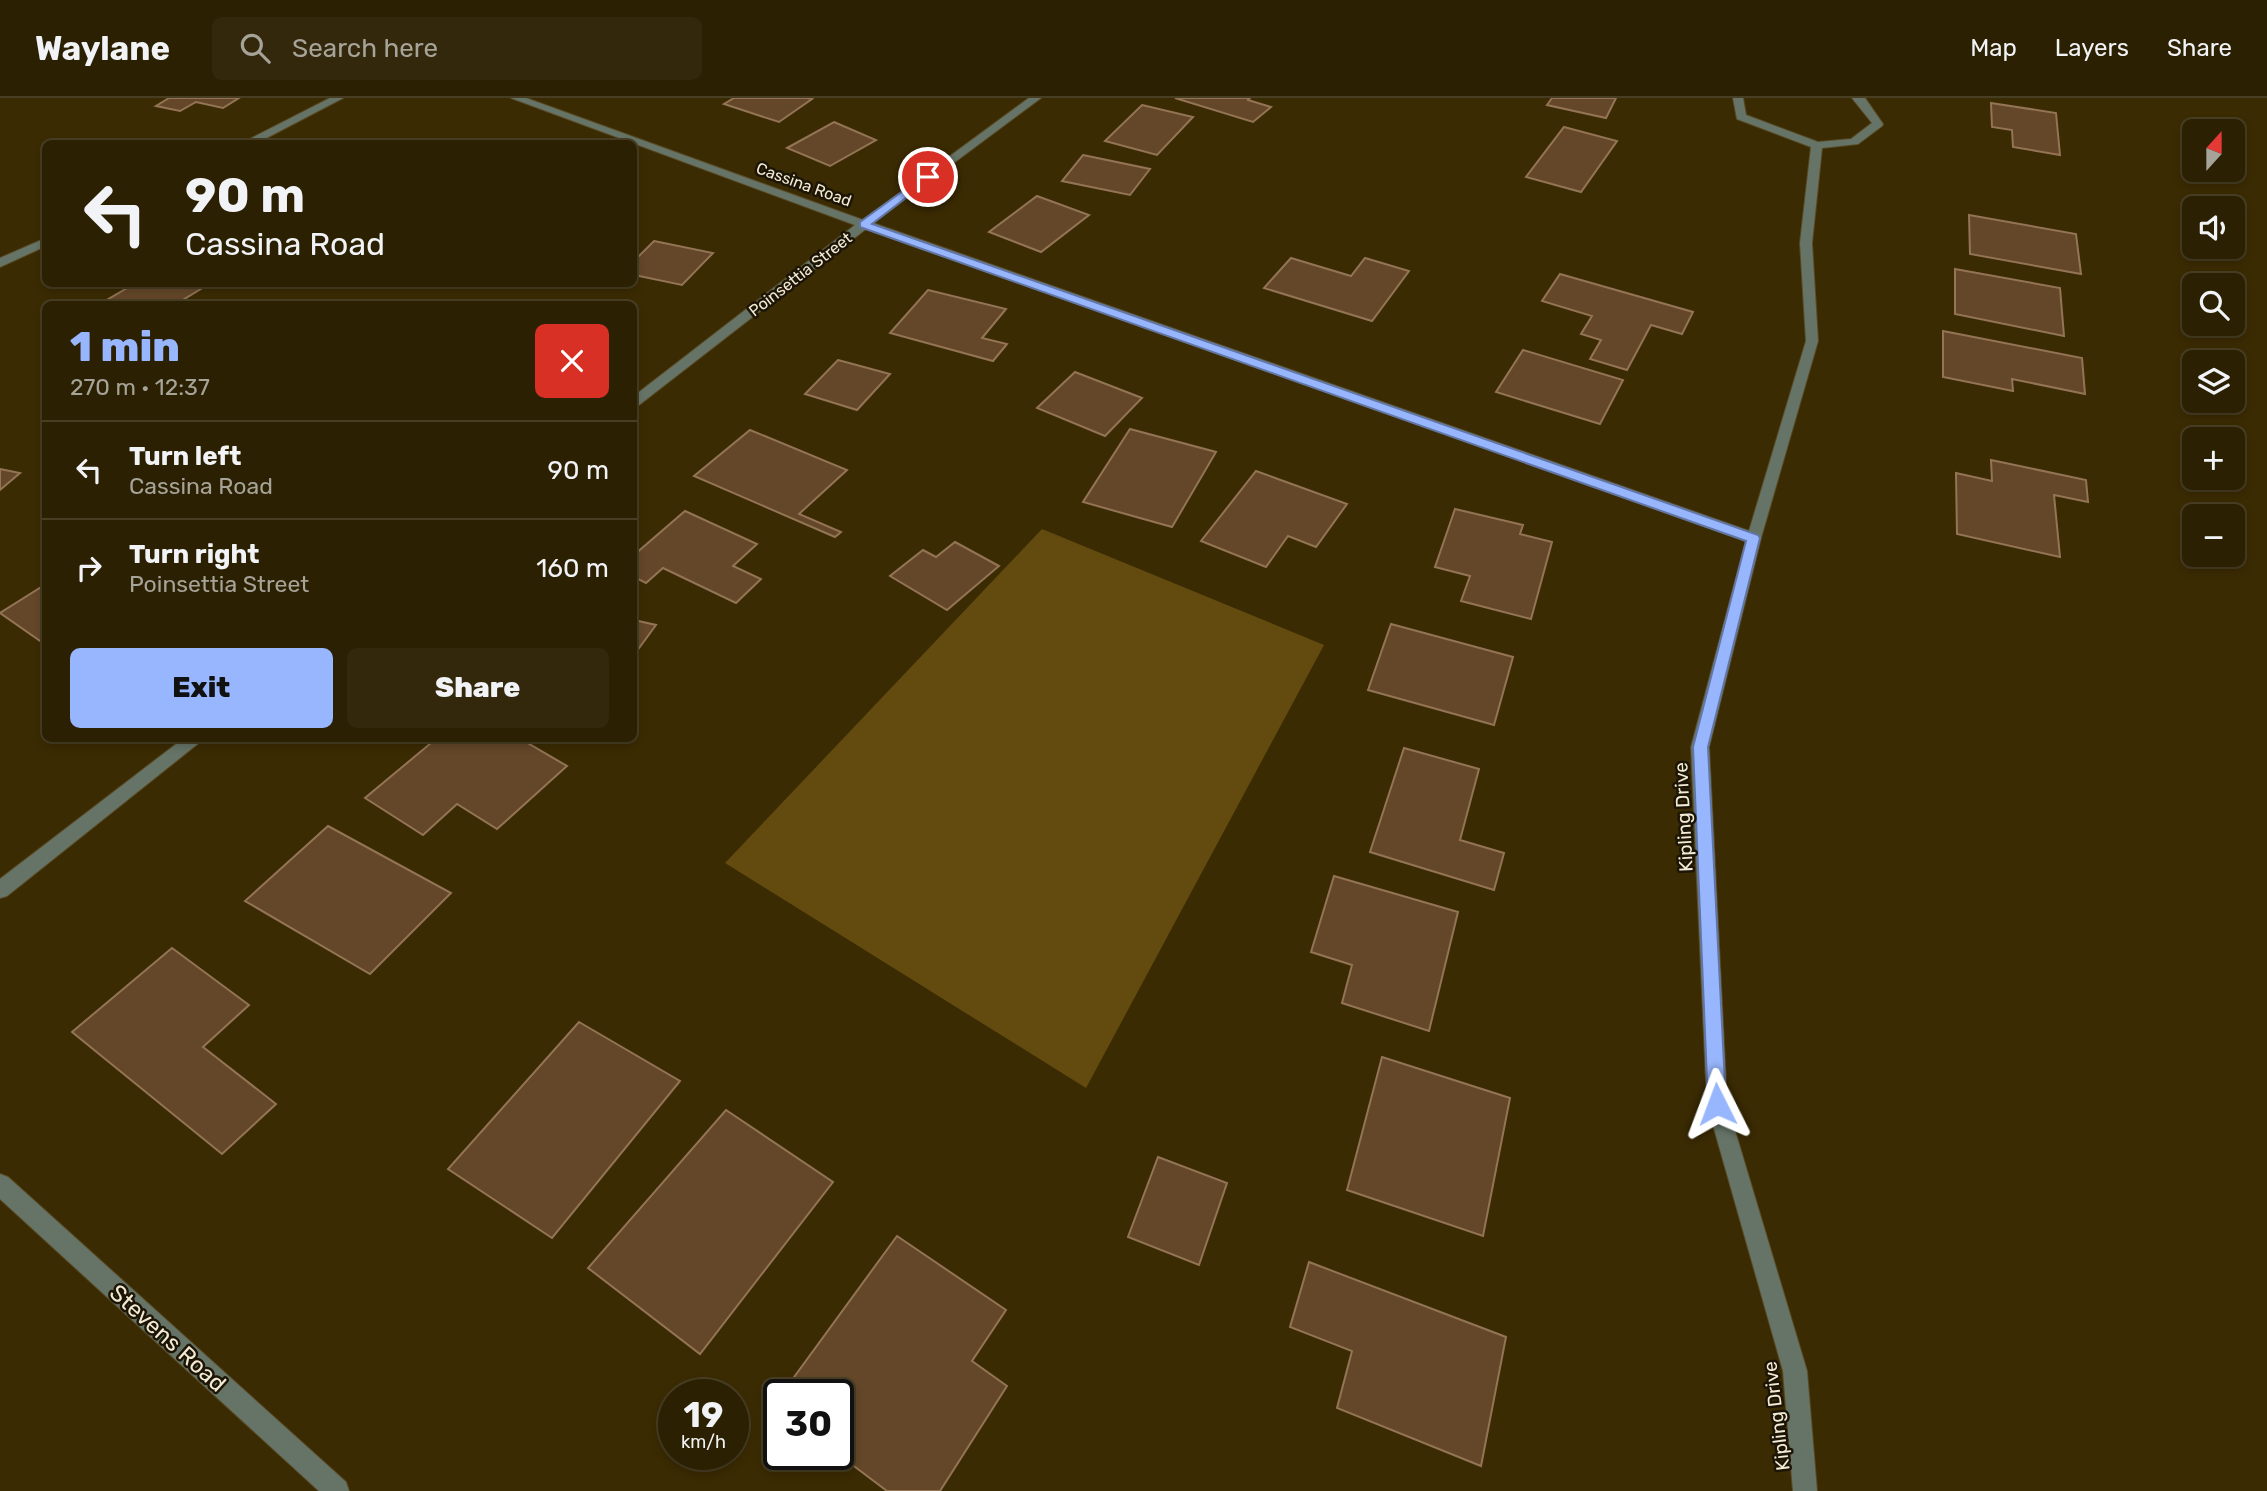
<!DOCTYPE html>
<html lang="en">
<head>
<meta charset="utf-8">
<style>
	:root { --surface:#2c2002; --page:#34280c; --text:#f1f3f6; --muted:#a6a399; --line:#483e24; --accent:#97b6fd }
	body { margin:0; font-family:Rubik,sans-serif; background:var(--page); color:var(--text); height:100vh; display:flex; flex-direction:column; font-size:26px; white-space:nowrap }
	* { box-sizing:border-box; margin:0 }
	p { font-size:23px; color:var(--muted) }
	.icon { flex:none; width:38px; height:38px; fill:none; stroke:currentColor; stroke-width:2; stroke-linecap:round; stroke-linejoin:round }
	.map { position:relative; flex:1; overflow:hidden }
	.side { position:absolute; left:42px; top:203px; width:595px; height:441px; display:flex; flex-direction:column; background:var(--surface); border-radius:10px; box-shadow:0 4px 10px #0003,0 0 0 2px var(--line) }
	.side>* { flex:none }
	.top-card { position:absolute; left:42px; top:42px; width:595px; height:147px; border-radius:10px; box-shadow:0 4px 10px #0003,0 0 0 2px var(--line); background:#2c2002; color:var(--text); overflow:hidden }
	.needle { width:46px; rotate:21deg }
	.controls { position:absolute; left:2182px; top:21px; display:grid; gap:14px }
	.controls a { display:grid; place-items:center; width:63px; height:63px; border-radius:10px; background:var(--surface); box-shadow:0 4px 10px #0003,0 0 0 2px var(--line); font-size:35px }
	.speed { position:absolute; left:658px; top:1281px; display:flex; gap:14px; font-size:35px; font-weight:700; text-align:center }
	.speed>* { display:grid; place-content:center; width:91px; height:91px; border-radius:50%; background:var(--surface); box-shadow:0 4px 10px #0003,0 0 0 2px var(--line); line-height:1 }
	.speed small { font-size:18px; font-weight:400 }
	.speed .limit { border:4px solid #111; border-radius:10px; background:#fff; color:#111 }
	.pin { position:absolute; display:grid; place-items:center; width:60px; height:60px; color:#fff; margin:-30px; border:4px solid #fff; border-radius:50%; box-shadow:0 2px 7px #0007 }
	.me { position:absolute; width:77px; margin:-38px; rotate:357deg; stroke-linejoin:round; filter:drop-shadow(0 0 5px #0008) }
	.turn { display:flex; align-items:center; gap:24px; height:147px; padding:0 28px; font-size:32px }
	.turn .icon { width:91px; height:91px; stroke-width:2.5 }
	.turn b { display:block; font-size:49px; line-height:60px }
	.round { display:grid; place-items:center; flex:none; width:74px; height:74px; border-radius:10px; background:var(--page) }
	.head { display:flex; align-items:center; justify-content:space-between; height:119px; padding:0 28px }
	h1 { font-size:42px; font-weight:800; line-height:52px; color:var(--accent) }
	.cta { display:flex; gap:14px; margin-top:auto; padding:14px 28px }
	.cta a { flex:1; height:80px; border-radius:10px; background:var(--accent); color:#111; font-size:28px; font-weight:800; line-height:80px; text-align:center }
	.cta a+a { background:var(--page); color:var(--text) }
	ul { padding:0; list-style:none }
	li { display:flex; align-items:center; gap:21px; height:98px; padding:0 28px; border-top:2px solid var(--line) }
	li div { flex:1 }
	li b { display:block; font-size:26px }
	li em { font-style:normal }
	header { display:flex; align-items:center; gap:42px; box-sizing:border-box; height:98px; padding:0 35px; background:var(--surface); border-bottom:2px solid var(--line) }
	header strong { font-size:33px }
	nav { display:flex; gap:38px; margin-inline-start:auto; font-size:24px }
	.search { width:490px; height:63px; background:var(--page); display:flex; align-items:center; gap:18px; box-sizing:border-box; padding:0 24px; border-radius:10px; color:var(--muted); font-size:26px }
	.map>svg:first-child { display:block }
	.green { fill:#634b0f }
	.building { fill:#644729; stroke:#937455; stroke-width:2 }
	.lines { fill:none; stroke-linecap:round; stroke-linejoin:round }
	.minor-casing { stroke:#594a25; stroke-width:2 }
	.minor { fill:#667467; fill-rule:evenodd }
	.route { fill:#97b6fd; stroke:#6276a4; stroke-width:2 }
	.labels { text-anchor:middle; stroke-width:5; stroke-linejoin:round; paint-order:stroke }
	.far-street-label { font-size:16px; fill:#f4ebd6; stroke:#1c1506 }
	.street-label { font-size:19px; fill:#f4ebd6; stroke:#1c1506 }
	.near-street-label { font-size:23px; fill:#f4ebd6; stroke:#1c1506 }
</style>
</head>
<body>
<header>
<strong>Waylane</strong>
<div class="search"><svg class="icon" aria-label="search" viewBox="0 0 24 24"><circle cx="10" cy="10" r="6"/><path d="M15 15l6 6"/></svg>Search here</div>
<nav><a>Map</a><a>Layers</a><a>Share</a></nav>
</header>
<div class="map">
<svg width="2267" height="1393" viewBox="0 0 2267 1393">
	<rect width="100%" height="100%" fill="#3b2b03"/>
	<path class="green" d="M1042,431L1324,547L1086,990L725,765Z"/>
	<g class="building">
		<path d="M169,0H239L223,10L196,4L180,13L156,8Z"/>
		<path d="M734,0H807L812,1L779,24L724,6Z"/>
		<path d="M1175,0H1250L1248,2L1271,9L1253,24Z"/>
		<path d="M1552,0H1616L1606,20L1547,7Z"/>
		<path d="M1991,5L2056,15L2060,57L2013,49L2012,32L1992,29Z"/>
		<path d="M1142,7L1193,19L1157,57L1105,43Z"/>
		<path d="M834,24L876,42L830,68L787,50Z"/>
		<path d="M1564,29L1617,43L1581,94L1526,79Z"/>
		<path d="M1083,57L1150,71L1130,97L1062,83Z"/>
		<path d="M1037,98L1089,117L1041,154L989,134Z"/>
		<path d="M1969,117L2076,136L2081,176L1970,156Z"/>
		<path d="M654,143L713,155L682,187L634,177V163Z"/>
		<path d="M1291,160L1351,178L1365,160L1409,173L1372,223L1264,190Z"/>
		<path d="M1955,171L2060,190L2064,238L1955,216Z"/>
		<path d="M1560,176L1693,214L1682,236L1651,227L1627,272L1590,261L1601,242L1581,236L1592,218L1542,203Z"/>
		<path d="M134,186H209L176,206H100Z"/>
		<path d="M928,192L1006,211L982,240L1007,246L993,263L890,235Z"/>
		<path d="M1943,233L2082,260L2085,296L2012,281L2013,293L1943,279Z"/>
		<path d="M1523,252L1623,282L1600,326L1496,294Z"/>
		<path d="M838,262L890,276L857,312L805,296Z"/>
		<path d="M1075,274L1142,300L1105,338L1037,310Z"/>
		<path d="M1130,331L1216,354L1172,429L1083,404Z"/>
		<path d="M750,332L847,372L799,416L841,434L835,439L694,378Z"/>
		<path d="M1991,362L2086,382L2088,404L2054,397L2060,459L1957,436L1956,375L1992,383Z"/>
		<path d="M0,371L20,375L0,392Z"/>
		<path d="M1256,373L1347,406L1316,449L1288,438L1266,469L1201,443Z"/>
		<path d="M1455,411L1523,427L1520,436L1552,444L1531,521L1461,503L1470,478L1435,469Z"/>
		<path d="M685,413L757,446L733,468L761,481L736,505L663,470L646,485L634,479V457Z"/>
		<path d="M955,444L999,468L947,512L890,478L923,452L936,459Z"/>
		<path d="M46,486V547L0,515Z"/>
		<path d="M634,522L656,527L634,557Z"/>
		<path d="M1391,526L1513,559L1494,627L1368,592Z"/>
		<path d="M437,640H519L567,668L497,731L457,706L423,737L365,700Z"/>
		<path d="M1404,650L1479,671L1460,742L1504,755L1494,792L1370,754Z"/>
		<path d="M328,728L451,795L370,876L245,803Z"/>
		<path d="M1334,778L1458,814L1429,933L1342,905L1352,867L1311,854Z"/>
		<path d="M172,850L249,907L203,949L276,1006L222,1056L72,934Z"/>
		<path d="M579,924L680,983L552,1140L448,1071Z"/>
		<path d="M1382,959L1510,1000L1483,1138L1347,1092Z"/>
		<path d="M726,1012L833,1084L700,1256L588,1170Z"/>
		<path d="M1158,1059L1227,1085L1199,1167L1128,1139Z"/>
		<path d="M897,1138L1006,1212L972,1263L1007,1288L940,1393H887L838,1356V1297H781Z"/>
		<path d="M1309,1164L1506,1239L1481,1368L1337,1310L1352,1253L1290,1229Z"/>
	</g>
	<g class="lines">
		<g class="minor-casing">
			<g id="minor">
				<path d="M330,0H343L255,46H240Z"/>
				<path d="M511,0H526L863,122L1029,0H1041L873,125L1749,433L1806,243L1800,145L1811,49L1737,21L1733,0H1743L1746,17L1818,44L1851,41L1872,25L1852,0H1865L1883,26L1882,28L1858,46L1822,50L1812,145L1818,243L1761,440L1709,649L1727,1006L1807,1273L1817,1393H1793L1783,1273L1707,1006L1691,649L1746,443L866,131L639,307L634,308V298L855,127Z"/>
				<path d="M46,140V148L0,169V160Z"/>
				<path d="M184,640H205L7,798L0,800V781Z"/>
				<path d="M0,1076L8,1079L346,1384L349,1393H319L0,1101Z"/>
			</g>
		</g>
		<use href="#minor" class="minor"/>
	</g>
	<path class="route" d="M925,77L933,79L872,126L1758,437L1760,440L1708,649L1726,1006L1724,1012L1717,1015L1710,1012L1708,1006L1693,649L1746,443L860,129V124Z"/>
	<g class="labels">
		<g class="far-street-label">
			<text transform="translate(804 86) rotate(20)" y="6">Cassina Road</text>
			<text transform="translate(800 176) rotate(-38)" y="6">Poinsettia Street</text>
		</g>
		<g class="street-label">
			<text transform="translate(1683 719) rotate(-93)" y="7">Kipling Drive</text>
			<text transform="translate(1776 1318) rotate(-97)" y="7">Kipling Drive</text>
		</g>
		<g class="near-street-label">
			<text transform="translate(168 1240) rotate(42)" y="8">Stevens Road</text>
		</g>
	</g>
</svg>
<div class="controls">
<a><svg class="needle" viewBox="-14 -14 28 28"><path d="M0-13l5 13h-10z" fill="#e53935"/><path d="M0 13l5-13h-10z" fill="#a6a399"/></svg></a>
<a><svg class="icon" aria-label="sound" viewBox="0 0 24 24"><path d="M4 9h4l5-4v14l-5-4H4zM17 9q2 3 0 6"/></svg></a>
<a><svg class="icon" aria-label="search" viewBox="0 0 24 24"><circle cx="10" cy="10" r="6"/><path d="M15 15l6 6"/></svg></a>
<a><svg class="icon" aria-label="layers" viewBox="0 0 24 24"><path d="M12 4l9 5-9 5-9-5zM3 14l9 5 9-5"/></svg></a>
<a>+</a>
<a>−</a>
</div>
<div class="speed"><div>19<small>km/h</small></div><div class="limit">30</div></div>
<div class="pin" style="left:928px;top:79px;background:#d93025"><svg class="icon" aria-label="arrive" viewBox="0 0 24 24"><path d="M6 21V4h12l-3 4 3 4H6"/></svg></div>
<svg class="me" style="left:1717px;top:1006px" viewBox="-20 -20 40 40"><path d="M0-17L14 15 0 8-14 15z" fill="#97b6fd" stroke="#fff" stroke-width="4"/></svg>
<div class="top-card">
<div class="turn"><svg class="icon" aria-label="left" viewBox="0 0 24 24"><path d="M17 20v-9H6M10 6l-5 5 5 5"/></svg><div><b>90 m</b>Cassina Road</div></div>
</div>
<section class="side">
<div class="head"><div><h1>1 min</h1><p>270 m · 12:37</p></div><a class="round" style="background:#d93025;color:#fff"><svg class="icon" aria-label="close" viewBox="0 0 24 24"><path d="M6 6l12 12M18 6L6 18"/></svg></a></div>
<ul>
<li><svg class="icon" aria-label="left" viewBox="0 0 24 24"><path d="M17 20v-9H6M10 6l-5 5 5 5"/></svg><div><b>Turn left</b><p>Cassina Road</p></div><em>90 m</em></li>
<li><svg class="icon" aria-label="right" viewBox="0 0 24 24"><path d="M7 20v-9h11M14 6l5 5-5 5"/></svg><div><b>Turn right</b><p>Poinsettia Street</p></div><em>160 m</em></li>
</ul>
<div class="cta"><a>Exit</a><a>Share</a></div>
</section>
</div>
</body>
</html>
